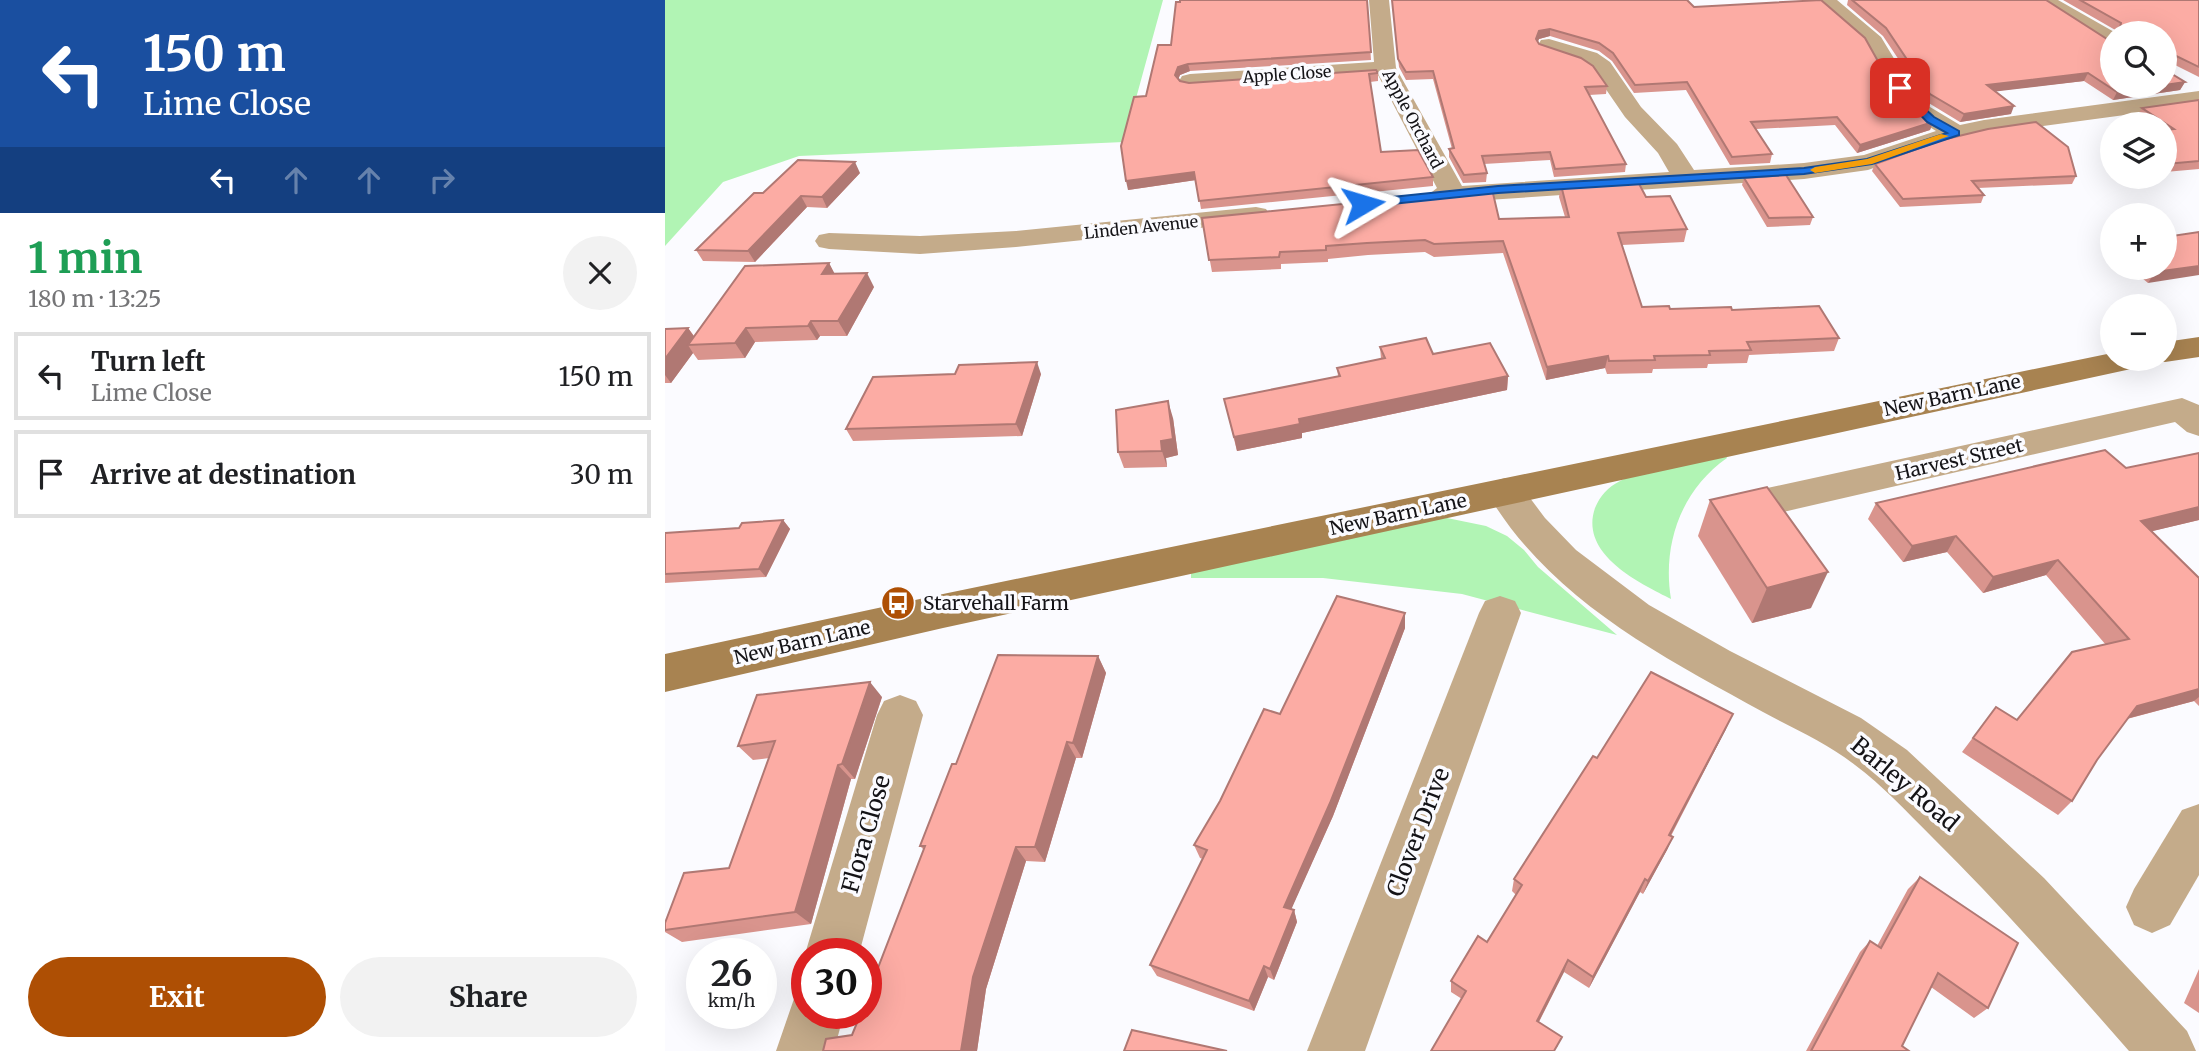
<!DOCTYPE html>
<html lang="en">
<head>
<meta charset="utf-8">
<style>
	:root { --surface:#fff; --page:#f2f2f2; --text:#202124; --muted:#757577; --line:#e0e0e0; --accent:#ae4f04 }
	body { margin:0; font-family:Merriweather,serif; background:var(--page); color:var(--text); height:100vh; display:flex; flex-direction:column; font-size:26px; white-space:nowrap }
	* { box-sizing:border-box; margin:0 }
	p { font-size:23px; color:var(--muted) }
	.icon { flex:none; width:38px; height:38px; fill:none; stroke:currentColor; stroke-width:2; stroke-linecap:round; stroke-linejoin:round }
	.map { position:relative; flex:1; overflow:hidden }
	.side { display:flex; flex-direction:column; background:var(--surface); width:665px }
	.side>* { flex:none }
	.hud { background:#1a4fa0; color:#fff; overflow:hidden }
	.buttons { position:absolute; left:1435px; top:21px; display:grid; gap:14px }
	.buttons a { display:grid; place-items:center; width:77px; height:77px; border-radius:50%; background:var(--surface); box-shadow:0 7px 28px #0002; font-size:35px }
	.speed { position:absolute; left:21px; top:938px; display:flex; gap:14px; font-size:35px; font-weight:700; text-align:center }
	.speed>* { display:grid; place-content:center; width:91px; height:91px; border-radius:50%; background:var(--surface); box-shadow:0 7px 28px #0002; line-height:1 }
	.speed small { font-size:18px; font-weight:400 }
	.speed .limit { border:10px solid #d22; background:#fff; color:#111 }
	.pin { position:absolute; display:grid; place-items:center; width:60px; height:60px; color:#fff; margin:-30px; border-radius:14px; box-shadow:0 4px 10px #0006 }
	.me { position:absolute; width:77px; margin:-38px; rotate:83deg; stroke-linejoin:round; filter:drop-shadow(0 0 5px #0008) }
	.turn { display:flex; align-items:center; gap:24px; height:147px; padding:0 28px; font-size:32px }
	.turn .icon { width:91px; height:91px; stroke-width:2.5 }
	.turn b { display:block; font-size:49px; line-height:60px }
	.lanes { display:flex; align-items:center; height:66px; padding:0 28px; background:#0003; justify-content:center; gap:35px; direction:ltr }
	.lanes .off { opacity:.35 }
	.round { display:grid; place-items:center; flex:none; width:74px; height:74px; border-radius:37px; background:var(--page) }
	.head { display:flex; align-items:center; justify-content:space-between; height:119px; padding:0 28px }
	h1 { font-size:42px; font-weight:700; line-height:52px; color:#1e9e55 }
	.cta { display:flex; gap:14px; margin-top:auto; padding:14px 28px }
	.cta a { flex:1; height:80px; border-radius:42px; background:var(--accent); color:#fff; font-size:28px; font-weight:700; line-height:80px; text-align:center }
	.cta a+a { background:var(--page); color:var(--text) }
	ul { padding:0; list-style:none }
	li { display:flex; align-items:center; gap:21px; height:88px; margin:0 14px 10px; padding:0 14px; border:4px solid var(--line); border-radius:0px }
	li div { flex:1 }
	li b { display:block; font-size:26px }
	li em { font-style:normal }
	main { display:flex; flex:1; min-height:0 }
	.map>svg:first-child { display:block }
	.green { fill:#b1f4b4 }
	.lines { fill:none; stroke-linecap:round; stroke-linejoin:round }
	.minor { fill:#c4ab8a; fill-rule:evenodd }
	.secondary { fill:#a88351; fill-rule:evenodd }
	.wall { fill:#d9948d }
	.shaded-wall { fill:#b07873 }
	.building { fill:#fcaca4; stroke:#b07873; stroke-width:2 }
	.route { fill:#1a73e8; stroke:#114b97; stroke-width:2 }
	.slow { fill:#f59e0b }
	.labels { text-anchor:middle; stroke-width:7; stroke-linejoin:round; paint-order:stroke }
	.far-street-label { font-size:16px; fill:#141317; stroke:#fbfbff }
	.street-label { font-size:19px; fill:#141317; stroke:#fbfbff }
	.poi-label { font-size:19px; fill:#141317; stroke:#fbfbff; text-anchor:start }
	.near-street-label { font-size:23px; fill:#141317; stroke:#fbfbff }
</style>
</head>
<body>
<main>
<section class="side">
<div class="hud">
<div class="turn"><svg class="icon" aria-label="left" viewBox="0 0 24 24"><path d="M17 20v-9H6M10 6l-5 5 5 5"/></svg><div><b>150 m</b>Lime Close</div></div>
<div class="lanes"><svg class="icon" aria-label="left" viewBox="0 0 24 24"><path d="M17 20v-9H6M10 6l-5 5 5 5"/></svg><svg class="icon off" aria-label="ahead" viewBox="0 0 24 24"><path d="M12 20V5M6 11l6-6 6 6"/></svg><svg class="icon off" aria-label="ahead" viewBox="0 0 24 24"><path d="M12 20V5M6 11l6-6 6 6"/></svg><svg class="icon off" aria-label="right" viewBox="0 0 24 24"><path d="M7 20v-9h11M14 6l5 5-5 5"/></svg></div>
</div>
<div class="head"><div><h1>1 min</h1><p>180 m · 13:25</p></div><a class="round"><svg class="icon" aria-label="close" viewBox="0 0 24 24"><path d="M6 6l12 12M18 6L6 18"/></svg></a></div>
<ul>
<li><svg class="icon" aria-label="left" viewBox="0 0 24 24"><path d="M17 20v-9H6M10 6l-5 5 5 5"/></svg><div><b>Turn left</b><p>Lime Close</p></div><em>150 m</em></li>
<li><svg class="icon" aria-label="arrive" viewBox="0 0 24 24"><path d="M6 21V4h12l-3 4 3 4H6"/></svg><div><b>Arrive at destination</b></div><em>30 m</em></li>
</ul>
<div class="cta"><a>Exit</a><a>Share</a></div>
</section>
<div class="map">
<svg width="1534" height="1051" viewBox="0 0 1534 1051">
	<rect width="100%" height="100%" fill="#fbfbff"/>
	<g class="green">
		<path d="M0,0H498L459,142L134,156L58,182L0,246Z"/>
		<path d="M1060,454L1062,458C1016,490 997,545 1006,599C974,583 914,554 930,508C935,496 943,487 955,481C983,466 1028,461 1060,454Z"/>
		<path d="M782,518L821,526L842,536L859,550L873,567L952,635L797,594L658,578H526V573L762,519Z"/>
	</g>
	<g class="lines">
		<g class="minor">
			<path d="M704,0H724L731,68L797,186L1004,172L993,153L960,117L929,72L916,63L876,50L873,45L876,40L884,39L932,53L945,62L976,107L1012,144L1029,170L1139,163L1199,155L1271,131L1244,114L1224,88L1200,44L1150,0H1172L1216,37L1245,85L1260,104L1295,125L1319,120L1534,91V105L1319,134L1273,145L1203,170L1139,179L776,203L767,201L763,195L772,188L713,75L525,88L517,86L514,81L517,76L525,74L709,62Z"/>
			<path d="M1369,0H1393L1451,33H1447V46L1440,44Z"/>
			<path d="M591,207L601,209L605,215L601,221L351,247L255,254L164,249L154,247L150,241L154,235L164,233L255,236L351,231Z"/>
			<path d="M1517,398L1534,405V436L1522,432L1510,422L1070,523L1057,519L1051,509L1057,499L1070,495Z"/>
			<path d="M840,478L853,482L880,518L911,550L984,605L1065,651L1196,718L1242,750L1379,878L1522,1031L1531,1051H1464C1400,978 1336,905 1267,837C1242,812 1218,786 1190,765C1162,743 1129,729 1098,712C994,655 883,598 821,491L827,482Z"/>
			<path d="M835,596L850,601L856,613L700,1051H642L814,613L820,601Z"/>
			<path d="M235,695L251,701L258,715L194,954H142V958L140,954L212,715L219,701Z"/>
			<path d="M1534,804V875L1505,925L1487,933L1469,925L1461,907L1469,889L1517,810Z"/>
			<path d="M142,989V1013H179L169,1051H111L131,993Z"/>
		</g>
		<g class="secondary">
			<path d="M1534,337V357L1500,362L1488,359H1500V342Z"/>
			<path d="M1447,353V359H1482L1478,366L1466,369L278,628L0,692V654L278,594Z"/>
		</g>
	</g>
	<g class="wall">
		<path d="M702,0L706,60L525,71L515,75L513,79L515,81L524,83L713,73V81L705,82L716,152L768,177V186L536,209L531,180L463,190L481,96L506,45Z"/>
		<path d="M727,0H1022L1029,7L1224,81L1245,108L1268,122L1265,130L1192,153L1170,125L1091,129L1107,154L1105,163L1065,165L1021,90L969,93L947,61L934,51L885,36L874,39L873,41L874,44L942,86L941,94L924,95L961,164L960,172L889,177L885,160L819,164L822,173L821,182L798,183L784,157V149H787L768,79L741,80L734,67Z"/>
		<path d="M1183,0H1381L1447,86L1500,33H1452V31L1398,0H1534V77L1502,61V71L1520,82L1515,90L1448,100L1419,81L1330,91L1346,114L1295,122L1262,102L1218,36L1182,5Z"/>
		<path d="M1534,100V169L1500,172V124H1485L1472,116L1477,108Z"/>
		<path d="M1210,164L1411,176L1407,184L1313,188L1319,195L1316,203L1235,207L1207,171Z"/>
		<path d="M195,173L162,208L142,207L90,262L38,261L31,250L98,193Z"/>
		<path d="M1079,178L1148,217L1145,225L1102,227L1077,185Z"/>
		<path d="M896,185L981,197L1022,229L1019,242L957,245L977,307L1005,309L1067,310L1174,338L1169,351L1084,355L1082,363L1043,364L1042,368L988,369L987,373L942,374L940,368L881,380L838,253L769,257L760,252L703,255L663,259V262L616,264V269L547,272L537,218L834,219L900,217L894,197Z"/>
		<path d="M164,263L169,274L209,287L182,336H155L152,340L90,342L80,358L33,360L28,353L6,383H0V329L23,328L29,336Z"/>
		<path d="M1465,268H1500L1483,283Z"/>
		<path d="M715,347L768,354L843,376L842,390L637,433V438L572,451L559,399L673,376L672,368L716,359Z"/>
		<path d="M290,374H376L357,436L188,441L181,429Z"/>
		<path d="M508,418L513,455L501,458L502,467L459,468L453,452Z"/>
		<path d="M1534,453V520L1487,531L1534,578V706L1529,701L1462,719L1432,760L1407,801L1393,815L1297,752L1331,707L1351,720L1441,645L1381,575L1318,593L1282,552L1238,562L1203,519L1211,503L1461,468Z"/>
		<path d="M1045,500L1146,608L1087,623L1033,536Z"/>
		<path d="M118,520L125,529L101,577L0,583V533L74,528Z"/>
		<path d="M740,613V628L668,816L626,909L629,910L632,922L609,980L603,977L589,1011L492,976L485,965L538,859L535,858L529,845L615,714Z"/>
		<path d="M433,656L441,673L417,758H411L380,862L361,861L321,989L312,1051H158L187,1035L259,850L255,846L291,764Z"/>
		<path d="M217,697L190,779H186L146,924L17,942L0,932V923L64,868L104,758L88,760L73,746Z"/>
		<path d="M1061,729L1006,836L1008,837L1002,850L978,894L975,892L924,988L899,972L874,1022L893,1047L797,999L786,992V981L822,942L851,895L847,891L849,879L932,758Z"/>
		<path d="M1255,877L1323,1008L1309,1018L1266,987L1237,1046L1244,1051H1141L1195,952L1205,941L1212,946L1243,889Z"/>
		<path d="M1534,969V1013L1519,1003Z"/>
	</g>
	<g class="shaded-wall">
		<path d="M885,29V36L874,39L871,46V39L874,31Z"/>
		<path d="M523,64L525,71L515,75L512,82L510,75L513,67Z"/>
		<path d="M1423,73L1419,81L1318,93L1322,85Z"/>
		<path d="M1520,82L1515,90L1448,100L1452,92Z"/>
		<path d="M1349,106L1346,114L1295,122L1299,114Z"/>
		<path d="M1268,122L1265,130L1192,153L1195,145Z"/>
		<path d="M190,162L195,173L162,208L157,197Z"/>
		<path d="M529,172L531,180L463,190L461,181Z"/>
		<path d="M136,196L142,207L90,262L83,251Z"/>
		<path d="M164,263L172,278L157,274Z"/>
		<path d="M1534,266V275L1483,283L1490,272Z"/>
		<path d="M202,273L209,287L182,336L173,321Z"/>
		<path d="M146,321L155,336L152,340L143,326Z"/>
		<path d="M23,328L35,345H23L28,353L6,383L0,375V359Z"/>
		<path d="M81,328L90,342L80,358L70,343Z"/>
		<path d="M943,356L940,368L881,380L882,367Z"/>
		<path d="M372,362L376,374L357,436L351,424Z"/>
		<path d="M843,376L842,390L637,433V438L572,451L569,437L634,419Z"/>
		<path d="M503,401L508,418L513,455L501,458L502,467L497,451L496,441Z"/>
		<path d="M1534,507V520L1463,537L1476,521Z"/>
		<path d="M118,520L125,529L101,577L94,569Z"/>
		<path d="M1291,536L1282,552L1238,562L1247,546Z"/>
		<path d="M1393,560L1381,575L1318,593L1328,577Z"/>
		<path d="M1163,572L1146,608L1087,623L1102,588Z"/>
		<path d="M740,613V628L668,816L622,919L619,907Z"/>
		<path d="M433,656L441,673L417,758L408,743Z"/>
		<path d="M205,682L217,697L190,779L177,764Z"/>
		<path d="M1534,689V697L1529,701L1457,720L1472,706Z"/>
		<path d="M1068,714L1061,729L999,848L1004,835Z"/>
		<path d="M402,742L411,758L380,862L370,847Z"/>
		<path d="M173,765L186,779L146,924L130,912Z"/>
		<path d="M1008,837L1002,850L978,894L983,881Z"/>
		<path d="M351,847L361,861L321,989L312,1051H296L308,977Z"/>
		<path d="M980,879L975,892L924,988L928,977Z"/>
		<path d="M629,910L632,922L609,980L605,969Z"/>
		<path d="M903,960L899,972L869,1031L872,1021Z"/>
		<path d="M599,966L603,977L589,1011L584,1001Z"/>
	</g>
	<g class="building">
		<path d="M515,0H702L706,52L523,64L513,67L510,75L515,81L524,83L711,70L713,73L704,74L716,152L753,150L768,177L534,201L529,172L461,181L456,146L469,97L481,96L493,45H506L511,2H515Z"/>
		<path d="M727,0H1022L1029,7L1156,0L1200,38L1224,81L1245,108L1268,122L1195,145L1172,117L1086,122L1107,154L1067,157L1022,82L970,85L948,53L934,43L885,29L874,31L871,39L874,44L916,58L928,66L942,86L920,87L961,164L890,169L885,152L817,156L822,173L799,175L784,149L789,148L768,71L741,72L733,59Z"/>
		<path d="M1187,0H1381L1442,39H1447V86H1495L1452,92L1423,73L1322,85L1349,106L1299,114L1265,94L1221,28Z"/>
		<path d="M1415,0H1534V67L1505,53L1502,55V71L1520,82L1500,85V33H1454L1456,23Z"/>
		<path d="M1534,100V161L1501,164L1500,163V130L1509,129L1477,108Z"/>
		<path d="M1371,122L1403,147L1411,176L1307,181L1319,195L1238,199L1210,164L1277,140L1323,129Z"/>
		<path d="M133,160L190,162L157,197L136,196L83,251L31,250L89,193H98Z"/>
		<path d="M1121,175L1148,217L1104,218L1079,178Z"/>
		<path d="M972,180L981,197L1005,196L1022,229L953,233L977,307L1004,306L1005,309L1066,307L1067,310L1154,306L1174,338L1082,342L1086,350L1044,351L1045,355L989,356L990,360L944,361L943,356L882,367L838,241L769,244L760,240L702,243L661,246V250L615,252L614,257L544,260L537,218L827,189L834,219L904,217L896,185Z"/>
		<path d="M1534,232V266L1490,272L1484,268H1500V237Z"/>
		<path d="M164,263L157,274L202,273L173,321H146L143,326L81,328L70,343L23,345L80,266Z"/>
		<path d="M23,328L0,359V329Z"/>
		<path d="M761,338L768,354L825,343L843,376L634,419L635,424L569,437L559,399L675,376L672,368L720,358L715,347Z"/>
		<path d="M372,362L351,424L181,429L208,377L290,374L294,365Z"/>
		<path d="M503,401L508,439L496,441L497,451L453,452L451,410Z"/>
		<path d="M1440,450L1461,468L1534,453V507L1476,521L1534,578V689L1472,706L1432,760L1407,801L1308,738L1331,707L1352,720L1407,652L1464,639L1393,560L1328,577L1291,536L1247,546L1211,503Z"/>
		<path d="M1102,487L1163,572L1102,588L1045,500Z"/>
		<path d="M118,520L94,569L0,574V533L74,528L77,523Z"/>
		<path d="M672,596L740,613L665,803L619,907L629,910L605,969L599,966L584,1001L485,965L542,850L529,845L555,801L599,709L615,714Z"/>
		<path d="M333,655L433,656L408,743L402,742L370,847H351L308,977L296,1051H158L161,1039L187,1035L196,1013H201V999L260,846H255L287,764H291Z"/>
		<path d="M986,672L1068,714L1004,835L1008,837L983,881L980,879L928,977L903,960L872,1021L897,1037L889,1051H766L801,991L786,981L813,936L822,942L857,885L849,879L928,756L932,758Z"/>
		<path d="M205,682L177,764L173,765L130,912L0,930V923L19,873L64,868L110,741L73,746L92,695Z"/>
		<path d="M1255,877L1353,943L1323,1008L1273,973L1237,1046L1244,1051H1146L1205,941L1216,948Z"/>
		<path d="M467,1030L562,1051H459Z"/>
	</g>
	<path class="route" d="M1235,86L1269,117L1294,131V135L1207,164L1139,174L833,193L698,207L692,204L698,200L833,186L1139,168L1202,159L1282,133L1262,122L1232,90L1230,88Z"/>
	<path class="slow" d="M1276,134L1284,136L1207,164L1150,173L1145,170L1150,167L1202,159Z"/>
	<defs>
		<g id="bus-disc" transform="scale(1.75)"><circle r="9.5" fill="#ae4f04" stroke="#fbfbff"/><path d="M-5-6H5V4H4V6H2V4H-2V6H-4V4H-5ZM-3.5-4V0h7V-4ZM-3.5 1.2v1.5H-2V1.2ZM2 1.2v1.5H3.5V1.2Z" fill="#fff"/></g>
	</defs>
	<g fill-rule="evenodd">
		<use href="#bus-disc" x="233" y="603"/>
	</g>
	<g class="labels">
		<g class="far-street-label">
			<text transform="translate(622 74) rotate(-4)" y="6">Apple Close</text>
			<text transform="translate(748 119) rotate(62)" y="6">Apple Orchard</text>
			<text transform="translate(476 227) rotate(-6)" y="6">Linden Avenue</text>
		</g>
		<g class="street-label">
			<text transform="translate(1287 395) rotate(-12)" y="7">New Barn Lane</text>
			<text transform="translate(1294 459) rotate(-13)" y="7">Harvest Street</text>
			<text transform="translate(733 514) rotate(-12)" y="7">New Barn Lane</text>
			<text transform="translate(137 642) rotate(-13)" y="7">New Barn Lane</text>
		</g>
		<g class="poi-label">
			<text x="258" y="610">Starvehall Farm</text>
		</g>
		<g class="near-street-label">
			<text transform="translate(1240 784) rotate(40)" y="8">Barley Road</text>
			<text transform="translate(753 832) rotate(-69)" y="8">Clover Drive</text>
			<text transform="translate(201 834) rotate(-74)" y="8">Flora Close</text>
		</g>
	</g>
</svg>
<div class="buttons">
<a><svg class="icon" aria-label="search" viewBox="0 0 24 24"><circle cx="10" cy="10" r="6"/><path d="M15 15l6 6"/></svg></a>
<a><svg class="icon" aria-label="layers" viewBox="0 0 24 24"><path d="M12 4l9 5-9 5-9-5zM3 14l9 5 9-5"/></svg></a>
<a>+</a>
<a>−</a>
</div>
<div class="speed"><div>26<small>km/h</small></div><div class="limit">30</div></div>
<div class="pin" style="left:1235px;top:88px;background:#d93025"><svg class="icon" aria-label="arrive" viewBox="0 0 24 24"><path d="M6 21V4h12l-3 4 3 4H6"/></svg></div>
<svg class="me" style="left:698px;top:204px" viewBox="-20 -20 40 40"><path d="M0-17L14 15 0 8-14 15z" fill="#1a73e8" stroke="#fff" stroke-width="4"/></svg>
</div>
</main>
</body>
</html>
